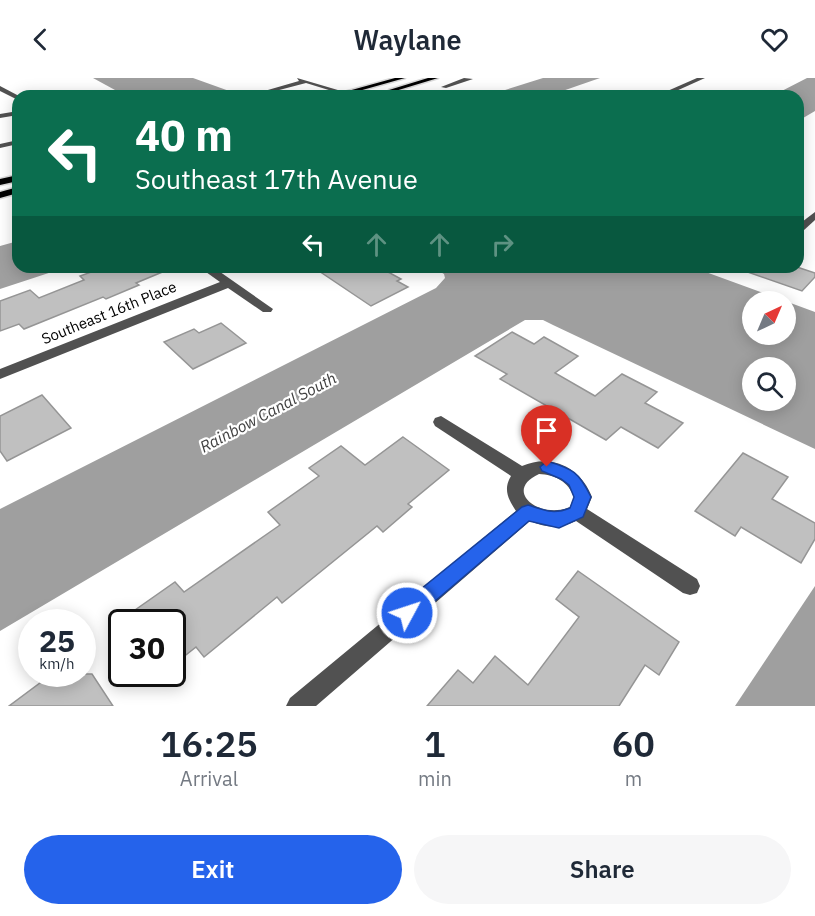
<!DOCTYPE html>
<html lang="en">
<head>
<meta charset="utf-8">
<style>
	:root { --surface:#fff; --page:#f6f6f7; --text:#1f2937; --muted:#747a83; --accent:#2563eb }
	body { margin:0; font-family:"IBM Plex Sans",sans-serif; background:var(--page); color:var(--text); height:100vh; display:flex; flex-direction:column; font-size:22px; white-space:nowrap }
	* { box-sizing:border-box; margin:0 }
	p { font-size:20px; color:var(--muted) }
	.icon { flex:none; width:33px; height:33px; fill:none; stroke:currentColor; stroke-width:2; stroke-linecap:round; stroke-linejoin:round }
	.map { position:relative; height:628px; overflow:hidden }
	.sheet { display:flex; flex-direction:column; background:var(--surface); flex:1 }
	.sheet>* { flex:none }
	.guide { position:absolute; left:12px; top:12px; width:792px; height:183px; border-radius:18px; box-shadow:0 3px 15px #0003; background:#0b6e4f; color:#fff; overflow:hidden }
	.needle { width:39px; rotate:44deg }
	.fabs { position:absolute; left:742px; top:213px; display:grid; gap:12px }
	.fabs a { display:grid; place-items:center; width:54px; height:54px; border-radius:50%; background:var(--surface); box-shadow:0 3px 15px #0003; font-size:30px }
	.speed { position:absolute; left:18px; top:531px; display:flex; gap:12px; font-size:30px; font-weight:700; text-align:center }
	.speed>* { display:grid; place-content:center; width:78px; height:78px; border-radius:50%; background:var(--surface); box-shadow:0 3px 15px #0003; line-height:1 }
	.speed small { font-size:15px; font-weight:400 }
	.speed .limit { border:3px solid #111; border-radius:9px; background:#fff; color:#111 }
	.pin { position:absolute; display:grid; place-items:center; width:51px; height:51px; color:#fff; margin:-62px -26px; border-radius:50% 50% 50% 0; rotate:-45deg; box-shadow:0 0 6px #0007 }
	.pin .icon { rotate:45deg }
	.me { position:absolute; width:66px; margin:-33px; rotate:50deg; stroke-linejoin:round; filter:drop-shadow(0 0 4px #0008) }
	.turn { display:flex; align-items:center; gap:21px; height:126px; padding:0 24px; font-size:27px }
	.turn .icon { width:78px; height:78px; stroke-width:2.5 }
	.turn b { display:block; font-size:42px; line-height:51px }
	.lanes { display:flex; align-items:center; height:57px; padding:0 24px; background:#0003; justify-content:center; gap:30px; direction:ltr }
	.lanes .off { opacity:.35 }
	.eta { display:flex; justify-content:space-evenly; align-items:center; height:102px; text-align:center }
	.eta b { font-size:36px; font-weight:600; line-height:42px }
	.button { display:flex; gap:12px; margin-top:auto; padding:12px 24px }
	.button a { flex:1; height:69px; border-radius:36px; background:var(--accent); color:#fff; font-size:24px; font-weight:600; line-height:69px; text-align:center }
	.button a+a { background:var(--page); color:var(--text) }
	header { display:flex; justify-content:space-between; align-items:center; height:78px; padding:0 24px; background:var(--surface); font-size:27px; font-weight:600 }
	.map>svg:first-child { display:block }
	.water { fill:#9f9f9f; fill-rule:evenodd }
	.building { fill:#c0c0c0; stroke:#959595; stroke-width:1.5 }
	.lines { fill:none; stroke-linecap:round; stroke-linejoin:round }
	.major-casing { stroke:#dbdbdb; stroke-width:3 }
	.minor { fill:#515151; fill-rule:evenodd }
	.major { fill:#000; fill-rule:evenodd }
	.route { fill:#2563eb; stroke:#184099; stroke-width:1.5 }
	.labels { text-anchor:middle; stroke-width:4.5; stroke-linejoin:round; paint-order:stroke }
	.street-label { font-size:15px; fill:#000; stroke:#fff }
	.water-label { font-size:16px; font-style:italic; fill:#404040; stroke:#fff }
</style>
</head>
<body>
<header><svg class="icon" aria-label="back" viewBox="0 0 24 24"><path d="M15 5l-7 7 7 7"/></svg>Waylane<svg class="icon" aria-label="heart" viewBox="0 0 24 24"><path d="M12 20l-8-8c-3-5 5-10 8-4 3-6 11-1 8 4z"/></svg></header>
<div class="map">
<svg width="815" height="628" viewBox="0 0 815 628">
	<rect width="100%" height="100%" fill="#fff"/>
	<g class="water">
		<path d="M93,0H193L232,14L217,18H126Z"/>
		<path d="M543,0H600L548,18H486Z"/>
		<path d="M807,0H815V33L798,43V18H772Z"/>
		<path d="M18,163V189H67L0,211V168Z"/>
		<path d="M432,189H692L815,234V371L553,247L543,242H525L0,553V431L436,210L445,200L444,196ZM753,224H786V256H753ZM753,290H786V322H753Z"/>
		<path d="M815,508V628H735Z"/>
	</g>
	<g class="building">
		<path d="M105,189L172,190L136,205L139,207L106,221L103,219L24,251L19,246L0,253V223L30,212L39,220L84,202L80,198Z"/>
		<path d="M313,189H379L401,201L397,203L408,209L371,228Z"/>
		<path d="M743,189H797L815,195V199L802,213L742,192Z"/>
		<path d="M221,245L246,265L193,291L164,264L194,251L199,255Z"/>
		<path d="M512,254L534,266L544,259L578,278L555,295L595,318L622,296L657,314L645,325L683,345L658,370L621,349L606,362L500,301L507,296L475,278Z"/>
		<path d="M42,317L71,350L7,383L0,373V338Z"/>
		<path d="M403,359L449,392L408,426L412,429L383,454L377,448L282,525L277,519L204,579L196,569L172,588V544H118L175,504L184,514L280,447L268,434L319,398L309,390L341,368L365,387Z"/>
		<path d="M743,375L788,399L772,421L815,445V461L801,485L741,449L735,458L695,433Z"/>
		<path d="M578,493L679,564L659,597L645,587L619,628H427L458,592L473,605L495,578L528,607L579,539L556,521Z"/>
		<path d="M52,596H92L113,628H9Z"/>
	</g>
	<g class="lines">
		<g class="major-casing">
			<g id="major">
				<path d="M395,0H405L341,18H330Z"/>
				<path d="M428,0H438L392,14L389,12Z"/>
				<path d="M18,97V103L0,107V101Z"/>
				<path d="M18,109V115L0,120V114Z"/>
			</g>
		</g>
		<g class="minor">
			<path d="M297,0L348,15L345,17L306,5L264,16L267,18L254,16L299,3Z"/>
			<path d="M464,0L473,1L446,10L441,9Z"/>
			<path d="M697,0H705L665,18H656Z"/>
			<path d="M0,8L19,18L18,22L0,13Z"/>
			<path d="M18,33V37L0,40V36Z"/>
			<path d="M18,62V66L0,70V66Z"/>
			<path d="M815,134V142L803,153L798,154V147Z"/>
			<path d="M199,189H213L273,231L271,234H263L228,210L0,301V291L220,204Z"/>
			<path d="M441,338L522,388C552,375 581,390 592,419L587,431L697,501L700,508L697,515L690,517L683,515L576,443C559,451 547,450 530,443L316,628H286L290,620L516,433C508,421 503,411 511,398L435,348L433,344L435,340ZM539,396C555,397 568,403 574,419L570,429C540,442 502,413 539,396Z"/>
		</g>
		<use href="#major" class="major"/>
	</g>
	<path class="route" d="M547,383C573,391 579,394 591,419L583,439L559,450L529,443L414,541L407,544L400,541L397,535L400,528L522,429L528,427C544,432 553,437 570,430L574,419L569,407L561,401L542,393L540,389Z"/>
	<g class="labels">
		<g class="street-label">
			<text transform="translate(109 235) rotate(-22)" y="5">Southeast 16th Place</text>
		</g>
		<g class="water-label">
			<text transform="translate(268 334) rotate(-28)" y="6">Rainbow Canal South</text>
		</g>
	</g>
</svg>
<div class="fabs">
<a><svg class="needle" viewBox="-14 -14 28 28"><path d="M0-13l5 13h-10z" fill="#e53935"/><path d="M0 13l5-13h-10z" fill="#747a83"/></svg></a>
<a><svg class="icon" aria-label="search" viewBox="0 0 24 24"><circle cx="10" cy="10" r="6"/><path d="M15 15l6 6"/></svg></a>
</div>
<div class="speed"><div>25<small>km/h</small></div><div class="limit">30</div></div>
<div class="pin" style="left:547px;top:389px;background:#d93025"><svg class="icon" aria-label="arrive" viewBox="0 0 24 24"><path d="M6 21V4h12l-3 4 3 4H6"/></svg></div>
<svg class="me" style="left:407px;top:535px" viewBox="-20 -20 40 40"><circle r="17" fill="#2563eb" stroke="#fff" stroke-width="3"/><path d="M0-11L8 9 0 5-8 9z" fill="#fff"/></svg>
<div class="guide">
<div class="turn"><svg class="icon" aria-label="left" viewBox="0 0 24 24"><path d="M17 20v-9H6M10 6l-5 5 5 5"/></svg><div><b>40 m</b>Southeast 17th Avenue</div></div>
<div class="lanes"><svg class="icon" aria-label="left" viewBox="0 0 24 24"><path d="M17 20v-9H6M10 6l-5 5 5 5"/></svg><svg class="icon off" aria-label="ahead" viewBox="0 0 24 24"><path d="M12 20V5M6 11l6-6 6 6"/></svg><svg class="icon off" aria-label="ahead" viewBox="0 0 24 24"><path d="M12 20V5M6 11l6-6 6 6"/></svg><svg class="icon off" aria-label="right" viewBox="0 0 24 24"><path d="M7 20v-9h11M14 6l5 5-5 5"/></svg></div>
</div>
</div>
<section class="sheet">
<div class="eta">
<div><b>16:25</b><p>Arrival</p></div>
<div><b>1</b><p>min</p></div>
<div><b>60</b><p>m</p></div>
</div>
<div class="button"><a>Exit</a><a>Share</a></div>
</section>
</body>
</html>
